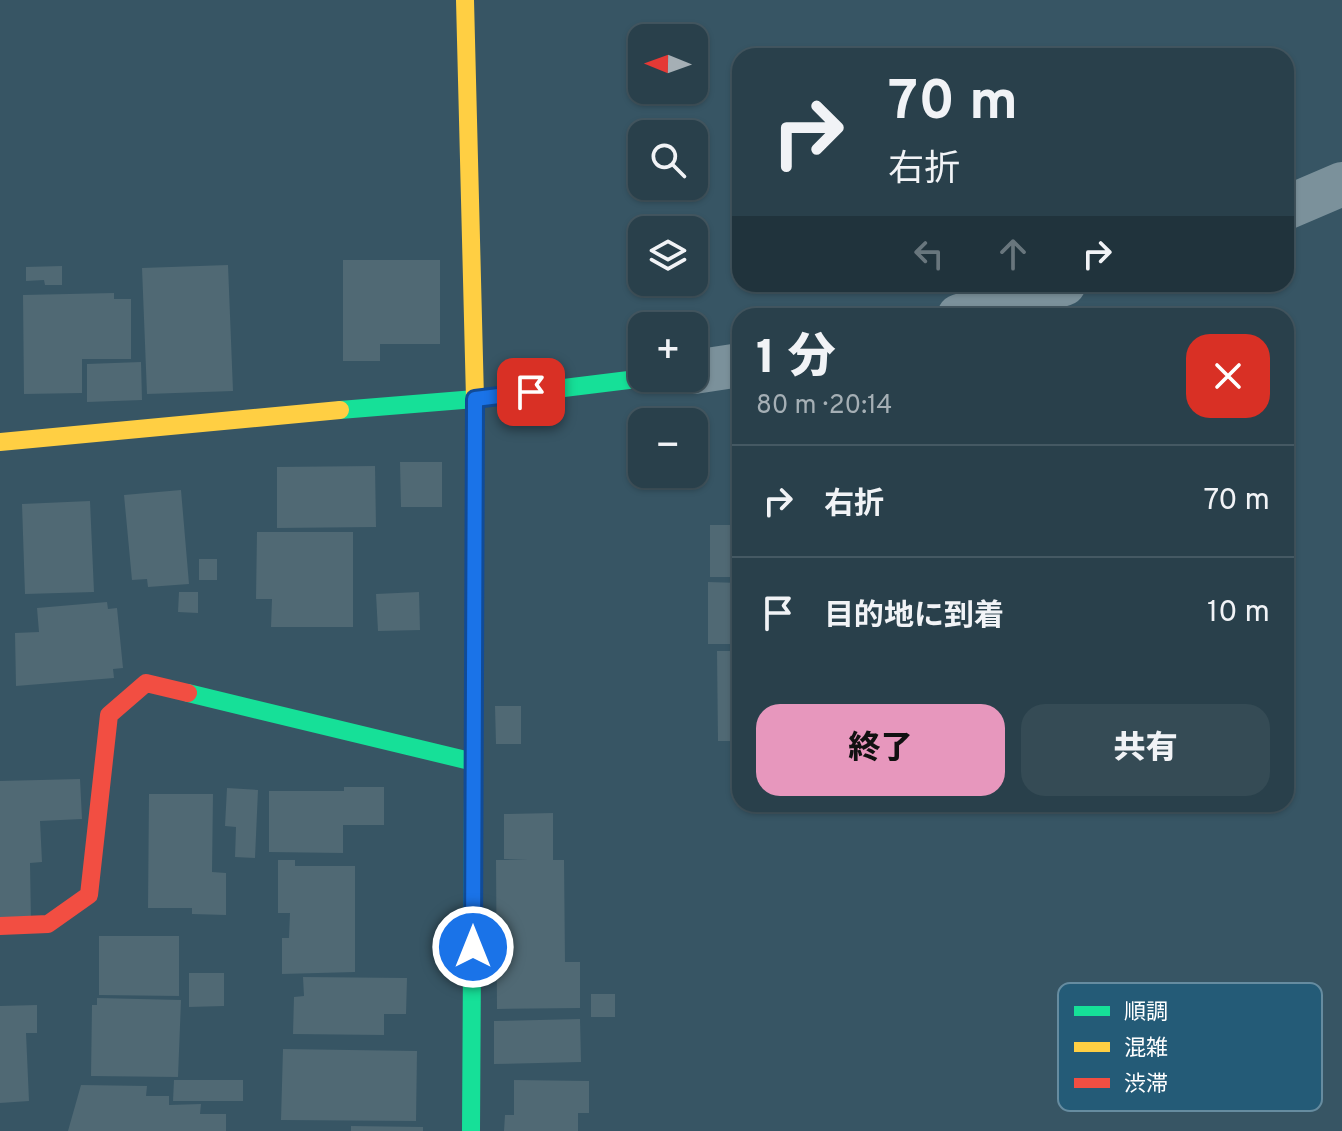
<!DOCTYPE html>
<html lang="ja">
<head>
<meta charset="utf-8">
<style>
	:root { --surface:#29404b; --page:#354b55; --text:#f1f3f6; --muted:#a5afb5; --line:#455963; --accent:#e797bd }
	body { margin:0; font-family:Overpass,"Noto Sans JP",sans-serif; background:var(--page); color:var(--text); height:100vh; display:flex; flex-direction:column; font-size:30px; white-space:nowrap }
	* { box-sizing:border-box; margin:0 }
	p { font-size:26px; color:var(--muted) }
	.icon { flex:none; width:44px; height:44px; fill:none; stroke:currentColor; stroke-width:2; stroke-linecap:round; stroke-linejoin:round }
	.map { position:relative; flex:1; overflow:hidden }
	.drawer { position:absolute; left:732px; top:308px; width:562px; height:504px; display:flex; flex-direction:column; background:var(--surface); border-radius:24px; box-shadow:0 2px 6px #0004,0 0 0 2px var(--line) }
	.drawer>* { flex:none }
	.hud { position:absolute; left:732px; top:48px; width:562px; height:244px; border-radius:24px; box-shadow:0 2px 6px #0004,0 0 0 2px var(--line); background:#29404b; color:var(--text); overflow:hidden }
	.needle { width:52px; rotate:271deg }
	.tools { position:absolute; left:628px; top:24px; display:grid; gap:16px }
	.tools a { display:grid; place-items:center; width:80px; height:80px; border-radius:16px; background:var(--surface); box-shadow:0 2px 6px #0004,0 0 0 2px var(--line); font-size:40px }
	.pin { position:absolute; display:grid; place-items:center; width:68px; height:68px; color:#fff; margin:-34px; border-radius:16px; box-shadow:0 4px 12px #0006 }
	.me { position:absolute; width:88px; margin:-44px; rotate:0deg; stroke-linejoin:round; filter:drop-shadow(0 0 6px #0008) }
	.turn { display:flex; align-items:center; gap:28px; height:168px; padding:0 24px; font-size:36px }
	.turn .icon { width:104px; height:104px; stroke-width:2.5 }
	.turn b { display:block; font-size:56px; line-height:68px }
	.lanes { display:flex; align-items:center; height:76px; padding:0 24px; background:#0003; justify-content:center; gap:40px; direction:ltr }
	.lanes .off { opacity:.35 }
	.round { display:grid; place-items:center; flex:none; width:84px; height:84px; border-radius:24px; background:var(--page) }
	.head { display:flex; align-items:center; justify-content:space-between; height:136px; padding:0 24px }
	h1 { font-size:48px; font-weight:800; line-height:60px }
	.action { display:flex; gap:16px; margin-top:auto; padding:16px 24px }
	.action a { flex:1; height:92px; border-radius:24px; background:var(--accent); color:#111; font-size:32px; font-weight:800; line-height:92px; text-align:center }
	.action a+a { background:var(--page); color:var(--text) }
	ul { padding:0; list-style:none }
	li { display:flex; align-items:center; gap:24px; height:112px; padding:0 24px; border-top:2px solid var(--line) }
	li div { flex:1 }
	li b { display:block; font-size:30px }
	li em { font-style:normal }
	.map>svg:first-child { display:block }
	.building { fill:#506974 }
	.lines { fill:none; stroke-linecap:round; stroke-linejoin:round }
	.street { stroke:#7b919b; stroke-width:44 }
	.fast { stroke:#16e098; stroke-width:18 }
	.slow { stroke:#ffcf43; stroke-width:18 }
	.jam { stroke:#f24e42; stroke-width:18 }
	.route-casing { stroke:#114b97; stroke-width:20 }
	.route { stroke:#1a73e8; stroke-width:14 }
	.key { fill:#245b77; stroke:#668ca0; stroke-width:2 }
	.key-label { font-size:22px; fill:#fff }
</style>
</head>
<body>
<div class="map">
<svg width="1342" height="1131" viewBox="0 0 1342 1131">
	<rect width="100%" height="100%" fill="#375564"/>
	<g class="building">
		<path d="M343,260H440V344H380V361H343Z"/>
		<path d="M228,265L233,391L147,394L142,268Z"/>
		<path d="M62,266V285H45L44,280L26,281V267Z"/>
		<path d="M114,293V299H131V359H82V393L24,394L23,295Z"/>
		<path d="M141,362L142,400L87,402V364Z"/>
		<path d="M400,462H442V507H401Z"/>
		<path d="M375,466L376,527L277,528V467Z"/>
		<path d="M181,490L189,584L148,587L147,579L132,580L124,495Z"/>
		<path d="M90,501L94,592L25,594L22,504Z"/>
		<rect x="710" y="525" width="30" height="52"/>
		<path d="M257,532H353V627H271L272,599H256Z"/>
		<rect x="199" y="559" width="18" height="21"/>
		<path d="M708,582L740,583V644H708Z"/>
		<path d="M179,592H198V613L178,612Z"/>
		<path d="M419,592L420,630L378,631L376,594Z"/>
		<path d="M107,602L108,609L117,608L123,668L113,669L114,678L16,686L15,633L39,632L37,608Z"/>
		<path d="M717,651H740V741H718Z"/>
		<path d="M495,706H521V744H496Z"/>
		<path d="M80,779L82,819L40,821L42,862L30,863L31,922L0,923V781Z"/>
		<path d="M344,787H384V825H343V853L269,852V791H344Z"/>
		<path d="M227,788L258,790L255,858L235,857L236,827L225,826Z"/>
		<path d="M149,794H213L212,872L226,873V915L192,914V908H148Z"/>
		<path d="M553,813V860H564L565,962H580V1008L497,1009L496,860H528L504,859V814Z"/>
		<path d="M278,860H295V866H355V972L282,974V938H289L290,913H278Z"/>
		<path d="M99,936H179V996L99,995Z"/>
		<path d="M189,973H224V1006L189,1007Z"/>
		<path d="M303,977L407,978L406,1014H384V1035L293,1034L294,997L304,996Z"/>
		<rect x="591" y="994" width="24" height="23"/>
		<path d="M97,998L181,1000L178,1077L91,1076L92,1005H97Z"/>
		<path d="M37,1005V1033H26L29,1101L0,1103V1006Z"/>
		<path d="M580,1019L581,1062L494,1064V1021Z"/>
		<path d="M283,1049L417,1051L416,1121L281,1120Z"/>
		<path d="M174,1080H243V1101H173Z"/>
		<path d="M514,1080L589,1081V1113H578V1131H504L505,1115H514Z"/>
		<path d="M81,1085L147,1086L146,1096H169V1105L201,1104L200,1114H226V1131H68Z"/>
		<path d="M351,1126L423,1127V1131H351Z"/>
	</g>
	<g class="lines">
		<g class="street">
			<path d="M1286,208L1342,184"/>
			<path d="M959,316L1064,284"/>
			<path d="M694,372L740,365"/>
		</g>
		<g class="fast">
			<path d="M340,410L475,399L645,378"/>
			<path d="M188,693L474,762"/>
			<path d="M471,1131L474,623"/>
		</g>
		<g class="slow">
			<path d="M465,0L475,399L474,623"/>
			<path d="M0,442L340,410"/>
		</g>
		<path class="jam" d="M0,926L48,924L89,895L109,715L146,683L188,693"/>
	</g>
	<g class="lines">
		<g class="route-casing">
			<path id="route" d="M473,947L475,399L531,392"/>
		</g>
		<use href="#route" class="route"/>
	</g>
	<rect x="1058" y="983" width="264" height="128" rx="12" class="key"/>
	<rect x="1074" y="1006" width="36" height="10" fill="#16e098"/>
	<rect x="1074" y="1042" width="36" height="10" fill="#ffcf43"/>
	<rect x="1074" y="1078" width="36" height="10" fill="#f24e42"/>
	<g class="key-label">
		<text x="1124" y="1019">順調</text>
		<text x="1124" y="1055">混雑</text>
		<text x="1124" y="1091">渋滞</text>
	</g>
</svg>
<div class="tools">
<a><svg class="needle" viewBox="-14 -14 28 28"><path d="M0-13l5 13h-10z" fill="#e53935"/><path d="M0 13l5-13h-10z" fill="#a5afb5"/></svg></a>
<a><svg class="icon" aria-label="search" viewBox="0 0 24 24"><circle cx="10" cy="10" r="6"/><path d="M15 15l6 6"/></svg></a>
<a><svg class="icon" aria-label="layers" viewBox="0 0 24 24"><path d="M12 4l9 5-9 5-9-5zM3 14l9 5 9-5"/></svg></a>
<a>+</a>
<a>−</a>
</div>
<div class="pin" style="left:531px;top:392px;background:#d93025"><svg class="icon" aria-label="arrive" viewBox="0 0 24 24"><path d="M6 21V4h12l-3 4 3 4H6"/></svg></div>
<svg class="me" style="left:473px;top:947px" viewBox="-20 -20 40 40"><circle r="17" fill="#1a73e8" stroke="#fff" stroke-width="3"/><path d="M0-11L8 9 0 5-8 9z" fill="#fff"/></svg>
<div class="hud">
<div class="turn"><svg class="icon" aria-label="right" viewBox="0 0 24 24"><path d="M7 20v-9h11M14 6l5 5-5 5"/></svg><div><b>70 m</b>右折</div></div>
<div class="lanes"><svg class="icon off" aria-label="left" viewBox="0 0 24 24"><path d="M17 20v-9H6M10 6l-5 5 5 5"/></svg><svg class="icon off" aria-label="ahead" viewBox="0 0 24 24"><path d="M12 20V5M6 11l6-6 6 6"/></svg><svg class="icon" aria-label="right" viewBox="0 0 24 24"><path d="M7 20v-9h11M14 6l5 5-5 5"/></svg></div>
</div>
<section class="drawer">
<div class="head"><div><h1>1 分</h1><p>80 m · 20:14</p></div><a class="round" style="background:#d93025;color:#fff"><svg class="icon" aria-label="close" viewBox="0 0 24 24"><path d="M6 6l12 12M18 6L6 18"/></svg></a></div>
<ul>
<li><svg class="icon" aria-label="right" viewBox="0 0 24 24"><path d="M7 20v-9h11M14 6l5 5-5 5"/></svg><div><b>右折</b></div><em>70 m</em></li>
<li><svg class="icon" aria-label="arrive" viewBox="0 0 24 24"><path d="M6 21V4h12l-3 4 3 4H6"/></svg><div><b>目的地に到着</b></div><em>10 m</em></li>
</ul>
<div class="action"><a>終了</a><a>共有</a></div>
</section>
</div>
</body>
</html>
